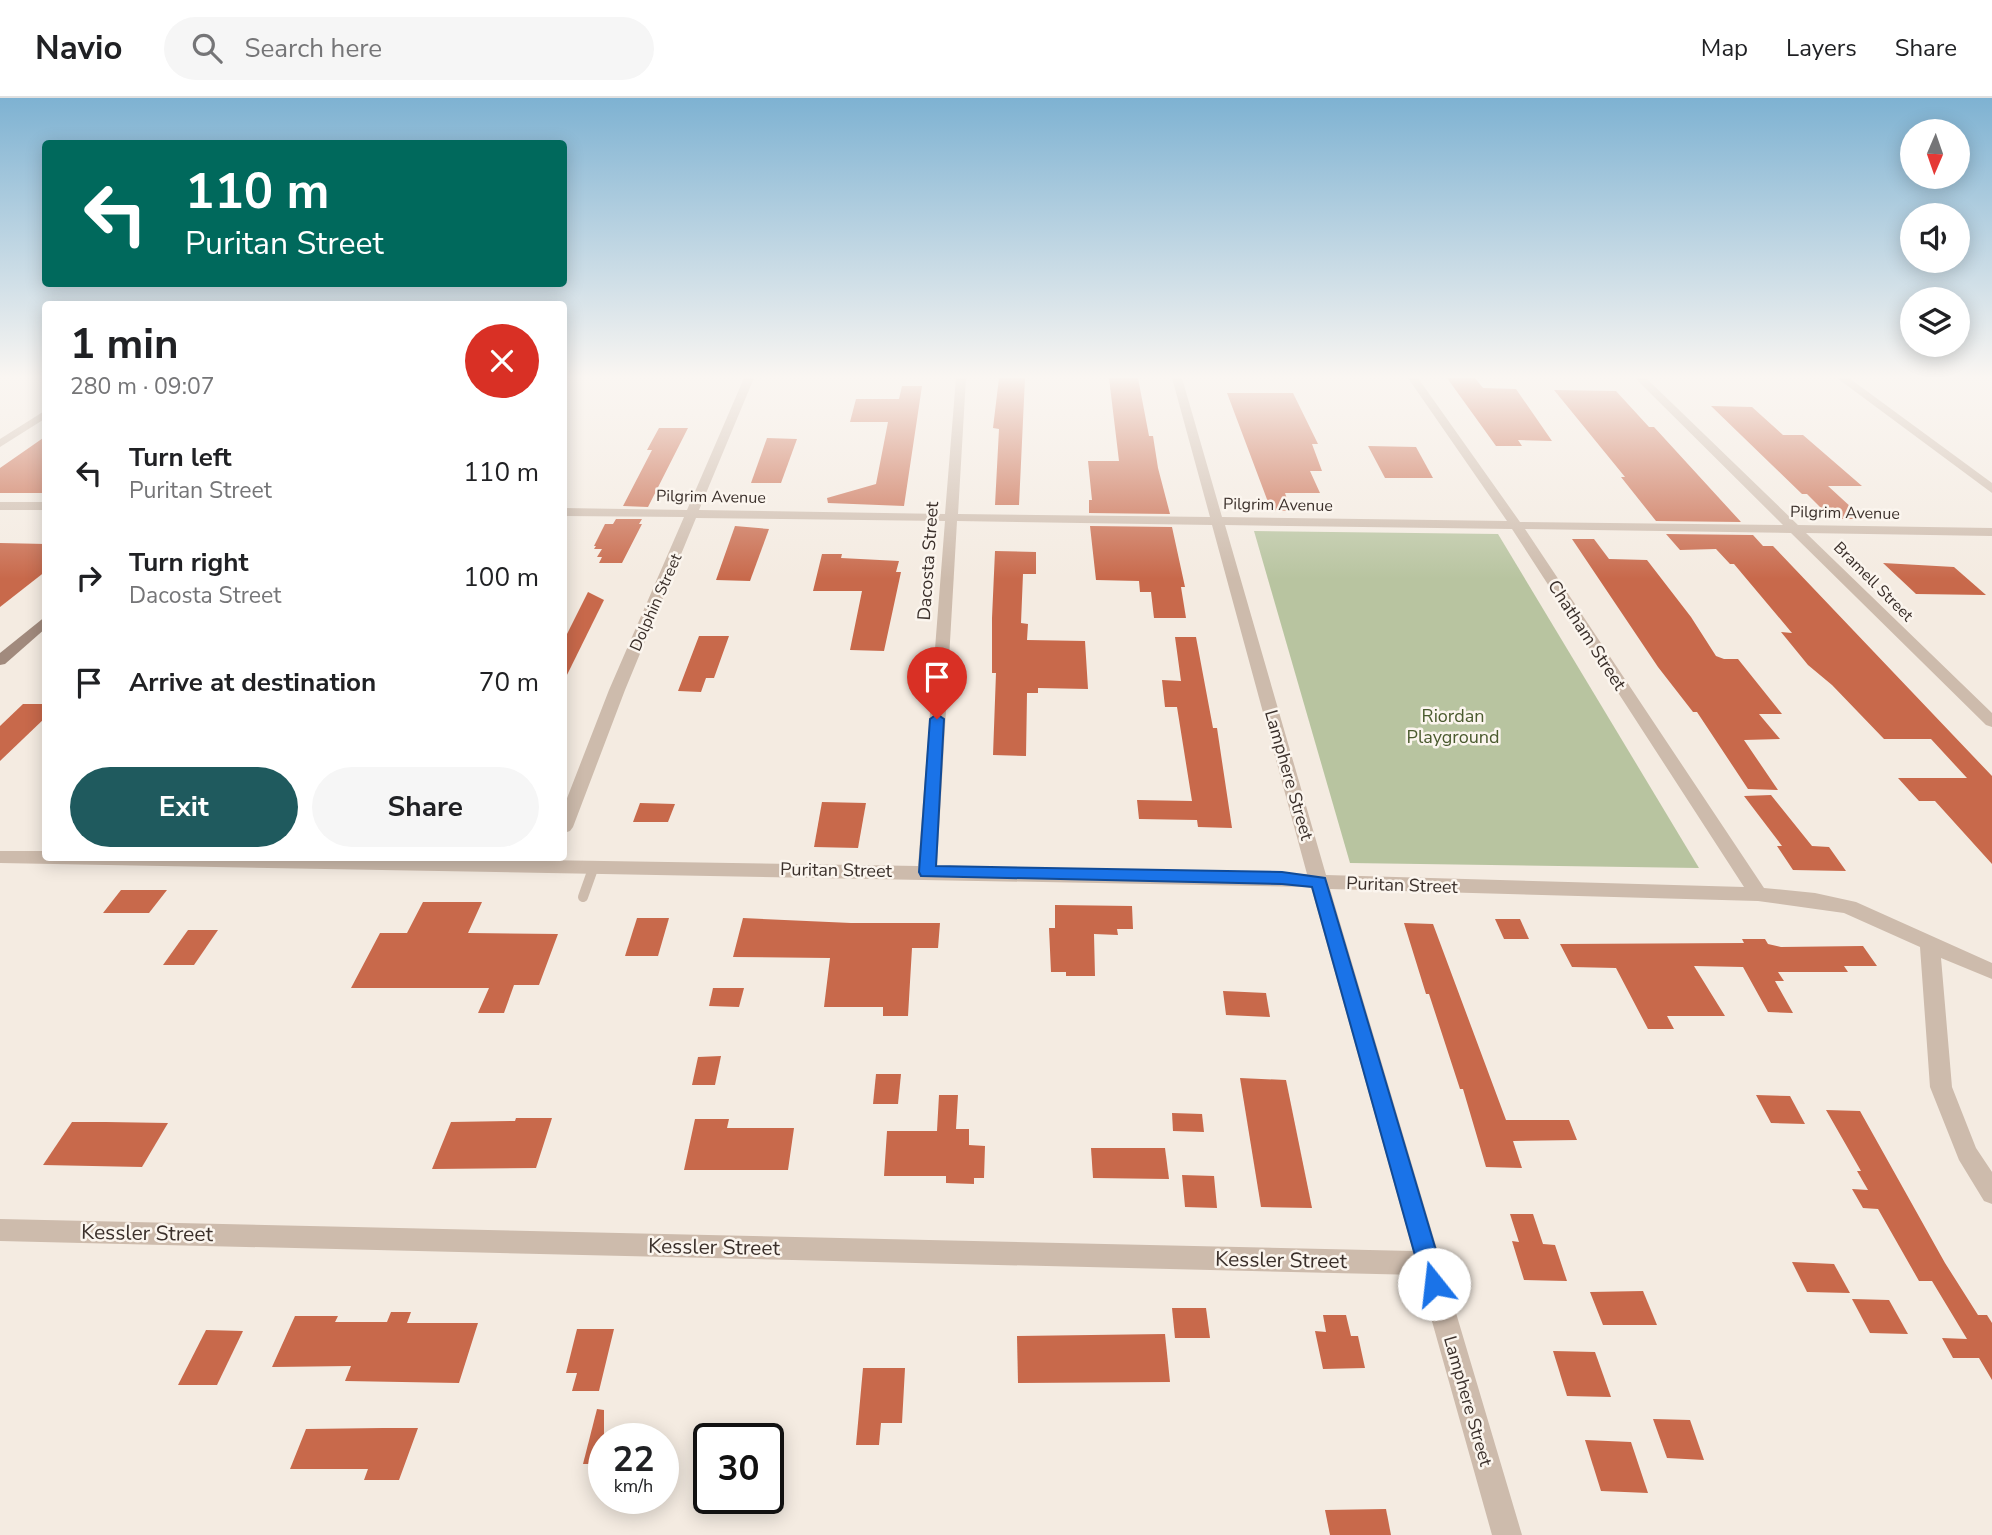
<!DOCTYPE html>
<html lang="en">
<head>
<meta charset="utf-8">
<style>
	:root { --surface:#fff; --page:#f6f6f6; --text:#202124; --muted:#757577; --line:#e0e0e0; --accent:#1f5a5e }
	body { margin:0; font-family:"Nunito Sans",sans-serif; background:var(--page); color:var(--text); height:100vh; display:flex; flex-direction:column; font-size:26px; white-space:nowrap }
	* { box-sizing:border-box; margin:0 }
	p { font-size:23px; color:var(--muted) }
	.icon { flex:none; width:38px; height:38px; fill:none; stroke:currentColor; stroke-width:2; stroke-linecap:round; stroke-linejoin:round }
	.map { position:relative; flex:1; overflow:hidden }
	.drawer { position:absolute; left:42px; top:203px; width:525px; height:560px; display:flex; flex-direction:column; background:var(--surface); border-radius:7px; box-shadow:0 4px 18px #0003 }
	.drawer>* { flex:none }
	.guide { position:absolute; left:42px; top:42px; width:525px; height:147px; border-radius:7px; box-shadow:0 4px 18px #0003; background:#00695c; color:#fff; overflow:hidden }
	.needle { width:46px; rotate:182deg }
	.controls { position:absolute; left:1900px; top:21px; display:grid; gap:14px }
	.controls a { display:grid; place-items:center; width:70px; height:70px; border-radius:50%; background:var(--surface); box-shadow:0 4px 18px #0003; font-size:35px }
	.speed { position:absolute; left:588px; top:1325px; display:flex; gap:14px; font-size:35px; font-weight:700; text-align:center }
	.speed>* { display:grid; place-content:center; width:91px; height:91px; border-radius:50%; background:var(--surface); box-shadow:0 4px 18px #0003; line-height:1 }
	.speed small { font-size:18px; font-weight:400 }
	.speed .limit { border:4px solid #111; border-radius:10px; background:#fff; color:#111 }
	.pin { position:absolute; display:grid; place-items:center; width:60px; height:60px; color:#fff; margin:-72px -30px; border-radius:50% 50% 50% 0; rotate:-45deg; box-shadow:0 0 7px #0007 }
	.pin .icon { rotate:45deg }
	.me { position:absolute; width:77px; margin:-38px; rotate:344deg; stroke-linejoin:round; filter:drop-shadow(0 0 5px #0008) }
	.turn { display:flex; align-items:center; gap:24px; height:147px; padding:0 28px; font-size:32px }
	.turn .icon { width:91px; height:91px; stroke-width:2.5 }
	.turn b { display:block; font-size:49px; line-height:60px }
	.round { display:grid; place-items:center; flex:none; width:74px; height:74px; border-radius:37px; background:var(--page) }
	.headline { display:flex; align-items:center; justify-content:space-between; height:119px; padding:0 28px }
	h1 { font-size:42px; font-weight:700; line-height:52px }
	.action { display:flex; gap:14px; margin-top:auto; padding:14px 28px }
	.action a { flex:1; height:80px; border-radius:42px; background:var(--accent); color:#fff; font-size:28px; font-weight:700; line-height:80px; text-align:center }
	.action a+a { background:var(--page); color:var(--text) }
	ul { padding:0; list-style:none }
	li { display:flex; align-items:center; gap:21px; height:105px; padding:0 28px }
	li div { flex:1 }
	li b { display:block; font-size:26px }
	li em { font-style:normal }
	header { display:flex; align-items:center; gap:42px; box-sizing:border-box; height:98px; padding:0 35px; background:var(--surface); border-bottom:2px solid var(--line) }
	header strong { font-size:33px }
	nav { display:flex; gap:38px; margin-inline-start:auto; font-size:24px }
	.search { width:490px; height:63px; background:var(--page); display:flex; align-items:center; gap:18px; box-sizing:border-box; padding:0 24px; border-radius:38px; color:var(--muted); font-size:26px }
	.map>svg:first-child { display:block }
	.green { fill:#b8c4a0 }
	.building { fill:#c8694b }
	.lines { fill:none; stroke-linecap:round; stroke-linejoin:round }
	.service { stroke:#cdbbac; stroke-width:10 }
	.minor { fill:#cdbbac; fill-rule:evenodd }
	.secondary { fill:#a18a7d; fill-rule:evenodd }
	.route { fill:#1a73e8; stroke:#114b97; stroke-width:2 }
	.labels { text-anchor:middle; stroke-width:5; stroke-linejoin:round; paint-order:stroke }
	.far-street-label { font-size:16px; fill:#3b302b; stroke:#fbf5ee }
	.street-label { font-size:18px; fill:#3b302b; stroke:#fbf5ee }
	.park-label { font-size:18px; fill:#4a5a2e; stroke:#fbf5ee }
	.near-street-label { font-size:21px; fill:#3b302b; stroke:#fbf5ee }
</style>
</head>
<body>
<header>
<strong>Navio</strong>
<div class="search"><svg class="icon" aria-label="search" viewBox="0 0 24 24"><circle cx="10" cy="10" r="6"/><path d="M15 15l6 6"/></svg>Search here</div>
<nav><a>Map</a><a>Layers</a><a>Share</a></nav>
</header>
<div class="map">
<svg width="1992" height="1437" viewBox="0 0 1992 1437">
	<rect width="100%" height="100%" fill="#f4ebe1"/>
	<path class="green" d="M1254,433L1498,436L1699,770L1350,765Z"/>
	<g class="building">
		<path d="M999,280H1025L1019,407H995L999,331L993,330Z"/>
		<path d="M1109,280H1138L1149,338H1153L1158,370L1170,416L1089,415V402H1092L1088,363H1119Z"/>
		<path d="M1447,280H1475L1483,290L1516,291L1552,343L1518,342L1522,348H1496Z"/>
		<path d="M902,288H922L904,408L828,405L827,400L876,386L888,324H850L856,301H899Z"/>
		<path d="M1554,292L1616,293L1649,329H1654L1741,424L1656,423L1621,379H1625Z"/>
		<path d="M1227,295H1293L1318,346H1312L1322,373H1310L1320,395H1285L1291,413L1271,412Z"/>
		<path d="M1711,308L1752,309L1783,337H1803L1862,388H1828L1864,421H1832L1807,396H1802Z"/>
		<path d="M659,330H688L648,409L623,408L652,352H647Z"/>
		<path d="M46,338V395H0V370Z"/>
		<path d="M767,340L797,341L781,385H751Z"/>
		<path d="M1368,348L1416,349L1433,380H1385Z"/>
		<path d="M616,421H642L639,426H642L622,465H599L602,459H597L602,451H594L596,448H594L605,426H613Z"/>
		<path d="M735,428L769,431L750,483L716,482Z"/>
		<path d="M1090,428L1172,429L1185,489H1181L1186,520H1154L1151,494H1140L1139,483L1096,482Z"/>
		<path d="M1666,436L1753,437L1763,448H1773L1992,678V766L1935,703H1919L1898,680H1967L1931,641H1884L1832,587L1808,567L1781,534L1792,535L1734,466H1730L1716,451L1680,452Z"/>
		<path d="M1572,441H1594L1609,461L1647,462L1691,519L1716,558L1724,561H1738L1782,616H1759L1780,641L1744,642L1778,692L1748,691L1697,614H1693L1658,569Z"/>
		<path d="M0,445L46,446V473L0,509Z"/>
		<path d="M995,453L1036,454V476H1023L1021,525L1028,526L1027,542L1085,543L1088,591L1038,590V595H1027L1026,658L993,657L996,575H992V520Z"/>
		<path d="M822,456H842L841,460L899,463L896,474H901L884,553L850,552L862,493H813Z"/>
		<path d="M1883,465L1954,469L1986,497L1916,496Z"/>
		<path d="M588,494L604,502L564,583V542Z"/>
		<path d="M699,538H729L714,580H706L701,594L678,593Z"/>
		<path d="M1175,539H1196L1213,630H1217L1232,730L1198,729L1197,722L1139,721L1137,702L1192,703L1177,609H1165L1162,582L1181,583Z"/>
		<path d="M23,606H46V619L0,663V628Z"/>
		<path d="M1771,697L1812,748L1829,749L1846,773L1793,772L1777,748H1782L1744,698Z"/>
		<path d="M822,704L866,705L858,750L814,749Z"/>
		<path d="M640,705L675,706L668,724H633Z"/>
		<path d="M121,792H167L149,815H103Z"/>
		<path d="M423,804H482L468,835L558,836L539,887H514L504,915H478L489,890H351L380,835H407Z"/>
		<path d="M1055,807L1132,808L1133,831H1117L1118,837L1094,836L1095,878H1066V874H1051L1049,830H1055Z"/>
		<path d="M637,820H669L658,858H625Z"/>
		<path d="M743,820L851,825H940L938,850H912L908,918H883V909H824L830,860L733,859Z"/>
		<path d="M1495,821H1520L1529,841H1504Z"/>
		<path d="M1404,825L1433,826L1506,1022H1569L1577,1042L1513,1043L1522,1070L1486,1069L1463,991H1460L1429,896H1426Z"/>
		<path d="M188,832H218L194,867H163Z"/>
		<path d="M1742,841H1765L1768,846L1781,849L1863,848L1877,868H1844L1848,874H1778L1784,883H1775L1793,915L1768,914L1743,869L1694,868L1725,918H1667L1674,931H1648L1616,870L1572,869L1560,846L1744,845Z"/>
		<path d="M713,890H744L739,909L709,908Z"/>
		<path d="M1223,893L1266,895L1270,919L1226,917Z"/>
		<path d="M721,958L715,987H692L698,959Z"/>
		<path d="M876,976H901L898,1006H873Z"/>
		<path d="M1240,980L1286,982L1312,1110L1261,1109Z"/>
		<path d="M939,997H958L956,1031H969V1047L985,1048L984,1080H974V1086L946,1085V1078H884L887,1033H937Z"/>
		<path d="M1756,997L1790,998L1805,1026L1771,1025Z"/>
		<path d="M1826,1012L1860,1013L1945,1165L1978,1217H1987L1992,1225V1282L1979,1260H1953L1942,1240L1967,1241L1932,1183H1919L1878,1111L1863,1110L1852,1091L1868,1092L1857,1073H1861Z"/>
		<path d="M1172,1015L1202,1016L1204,1034L1173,1033Z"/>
		<path d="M516,1020H552L536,1070L432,1071L451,1024L515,1023Z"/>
		<path d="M695,1021H729L727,1030H794L788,1072H684Z"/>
		<path d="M72,1024H106L168,1025L142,1069L43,1067Z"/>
		<path d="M1091,1050H1165L1169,1081L1093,1080Z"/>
		<path d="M1182,1077L1214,1078L1217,1110L1185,1109Z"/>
		<path d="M1510,1116H1533L1543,1146L1555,1147L1567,1183L1524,1182L1512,1143L1519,1144Z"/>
		<path d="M1792,1164L1834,1166L1850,1195L1807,1194Z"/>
		<path d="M1643,1193L1657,1227H1603L1590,1194Z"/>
		<path d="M1852,1201L1889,1202L1908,1236L1870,1235Z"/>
		<path d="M1172,1210H1206L1210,1240H1175Z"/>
		<path d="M391,1214H411L407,1225H478L459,1285L345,1283L351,1268L272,1269L295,1218H338L335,1224H387Z"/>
		<path d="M1323,1217H1346L1351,1238H1358L1365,1270L1323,1271L1315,1233L1326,1234Z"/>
		<path d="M577,1231H614L599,1293H572L577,1275H566Z"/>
		<path d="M206,1232L243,1233L217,1287H178Z"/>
		<path d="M1165,1236L1170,1284L1018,1285L1017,1238Z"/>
		<path d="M1553,1253L1595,1254L1611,1299L1567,1298Z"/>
		<path d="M863,1270H905L902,1325H881L879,1347H856Z"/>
		<path d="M597,1311L604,1312V1366H583Z"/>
		<path d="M1653,1321L1690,1322L1704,1362L1667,1360Z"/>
		<path d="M383,1330H418L399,1382H364L368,1371H290L306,1331Z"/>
		<path d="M1585,1342L1631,1344L1648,1395L1601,1393Z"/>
		<path d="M1386,1411L1391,1437H1330L1325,1412Z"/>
	</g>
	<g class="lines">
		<path class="service" d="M583,799L594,768"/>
		<g class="minor">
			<path d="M744,280H754L699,412L945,416L956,280H966L958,416L1210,419L1172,280H1182L1222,419L1507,423L1408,280H1418L1520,424L1783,427L1635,280H1646L1798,427L1992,430V438L1806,435L1992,615V629L1986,627L1791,435L1525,431L1764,790L1815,795L1856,804L1992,865V881L1941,860L1952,989L1976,1050L1992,1074V1106L1984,1103L1959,1062L1930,989L1920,849L1844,815L1758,803L1330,791L1522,1437H1492L1419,1177L0,1143V1121L1413,1153L1311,789L0,765V753H46V760H421L918,768L945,423L696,420L625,592L573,729L570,733L564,735V708L609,592L684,419L564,418V410L687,412ZM957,423L1212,427L1307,776L937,768ZM1225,427L1512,431L1744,789L1326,777Z"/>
			<path d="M1837,280H1849L1992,385V395Z"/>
			<path d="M46,312V320L0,349V341Z"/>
			<rect x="0" y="404" width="46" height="8"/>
		</g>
		<path class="secondary" d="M46,518V530L5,566L0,567V555Z"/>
	</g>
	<linearGradient id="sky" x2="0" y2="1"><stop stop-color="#7eb2d2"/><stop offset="0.58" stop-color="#faf6f2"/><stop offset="1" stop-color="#faf6f2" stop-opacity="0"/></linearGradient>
	<rect width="1992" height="481" fill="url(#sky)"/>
	<path class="route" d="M937,616L944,621L936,768L1282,774L1325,780L1446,1186L1442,1194L1434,1197L1426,1194L1423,1186L1312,789L1282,786L921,778L919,774L930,621Z"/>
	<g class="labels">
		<g class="far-street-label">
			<text transform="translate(711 398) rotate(1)" y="6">Pilgrim Avenue</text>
			<text transform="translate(1278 406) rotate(1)" y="6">Pilgrim Avenue</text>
			<text transform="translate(1845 414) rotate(1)" y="6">Pilgrim Avenue</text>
			<text transform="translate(1874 483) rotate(45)" y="6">Bramell Street</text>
			<text transform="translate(655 504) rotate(-66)" y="6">Dolphin Street</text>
		</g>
		<g class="street-label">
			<text transform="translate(928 463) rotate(-86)" y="6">Dacosta Street</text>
			<text transform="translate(1587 537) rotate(57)" y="6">Chatham Street</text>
			<text transform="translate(1289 677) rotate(74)" y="6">Lamphere Street</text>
			<text transform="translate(836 772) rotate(1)" y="6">Puritan Street</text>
			<text transform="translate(1402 787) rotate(2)" y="6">Puritan Street</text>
			<text transform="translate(1468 1303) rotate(74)" y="6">Lamphere Street</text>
		</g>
		<g class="park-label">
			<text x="1453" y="624">Riordan<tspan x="1453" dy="21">Playground</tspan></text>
		</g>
		<g class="near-street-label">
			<text transform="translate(147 1135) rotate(1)" y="7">Kessler Street</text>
			<text transform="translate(714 1149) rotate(1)" y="7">Kessler Street</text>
			<text transform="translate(1281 1162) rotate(1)" y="7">Kessler Street</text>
		</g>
	</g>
</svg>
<div class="controls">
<a><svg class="needle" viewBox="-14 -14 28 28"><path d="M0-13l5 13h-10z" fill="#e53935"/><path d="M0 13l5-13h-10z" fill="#757577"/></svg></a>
<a><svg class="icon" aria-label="sound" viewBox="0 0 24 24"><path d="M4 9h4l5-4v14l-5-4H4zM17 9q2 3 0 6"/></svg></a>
<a><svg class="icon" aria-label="layers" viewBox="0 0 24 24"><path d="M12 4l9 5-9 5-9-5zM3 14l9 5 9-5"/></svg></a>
</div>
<div class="speed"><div>22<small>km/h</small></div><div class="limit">30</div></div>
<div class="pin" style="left:937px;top:621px;background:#d93025"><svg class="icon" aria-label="arrive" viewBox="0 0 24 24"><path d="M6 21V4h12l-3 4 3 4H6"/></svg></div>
<svg class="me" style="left:1434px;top:1186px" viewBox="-20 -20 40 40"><circle r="19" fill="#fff"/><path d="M0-13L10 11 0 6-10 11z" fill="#1a73e8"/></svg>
<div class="guide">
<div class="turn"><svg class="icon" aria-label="left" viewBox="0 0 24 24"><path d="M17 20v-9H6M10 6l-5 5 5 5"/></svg><div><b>110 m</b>Puritan Street</div></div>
</div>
<section class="drawer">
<div class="headline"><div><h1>1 min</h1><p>280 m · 09:07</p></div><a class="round" style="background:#d93025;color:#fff"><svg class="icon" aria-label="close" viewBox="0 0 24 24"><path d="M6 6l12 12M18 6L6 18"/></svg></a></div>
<ul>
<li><svg class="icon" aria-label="left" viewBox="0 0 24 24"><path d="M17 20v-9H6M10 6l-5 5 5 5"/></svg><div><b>Turn left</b><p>Puritan Street</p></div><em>110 m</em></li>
<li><svg class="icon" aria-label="right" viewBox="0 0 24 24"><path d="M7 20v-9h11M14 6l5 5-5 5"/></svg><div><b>Turn right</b><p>Dacosta Street</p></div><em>100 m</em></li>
<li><svg class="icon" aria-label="arrive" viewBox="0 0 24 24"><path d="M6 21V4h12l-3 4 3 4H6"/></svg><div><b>Arrive at destination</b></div><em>70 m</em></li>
</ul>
<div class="action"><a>Exit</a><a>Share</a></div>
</section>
</div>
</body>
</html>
